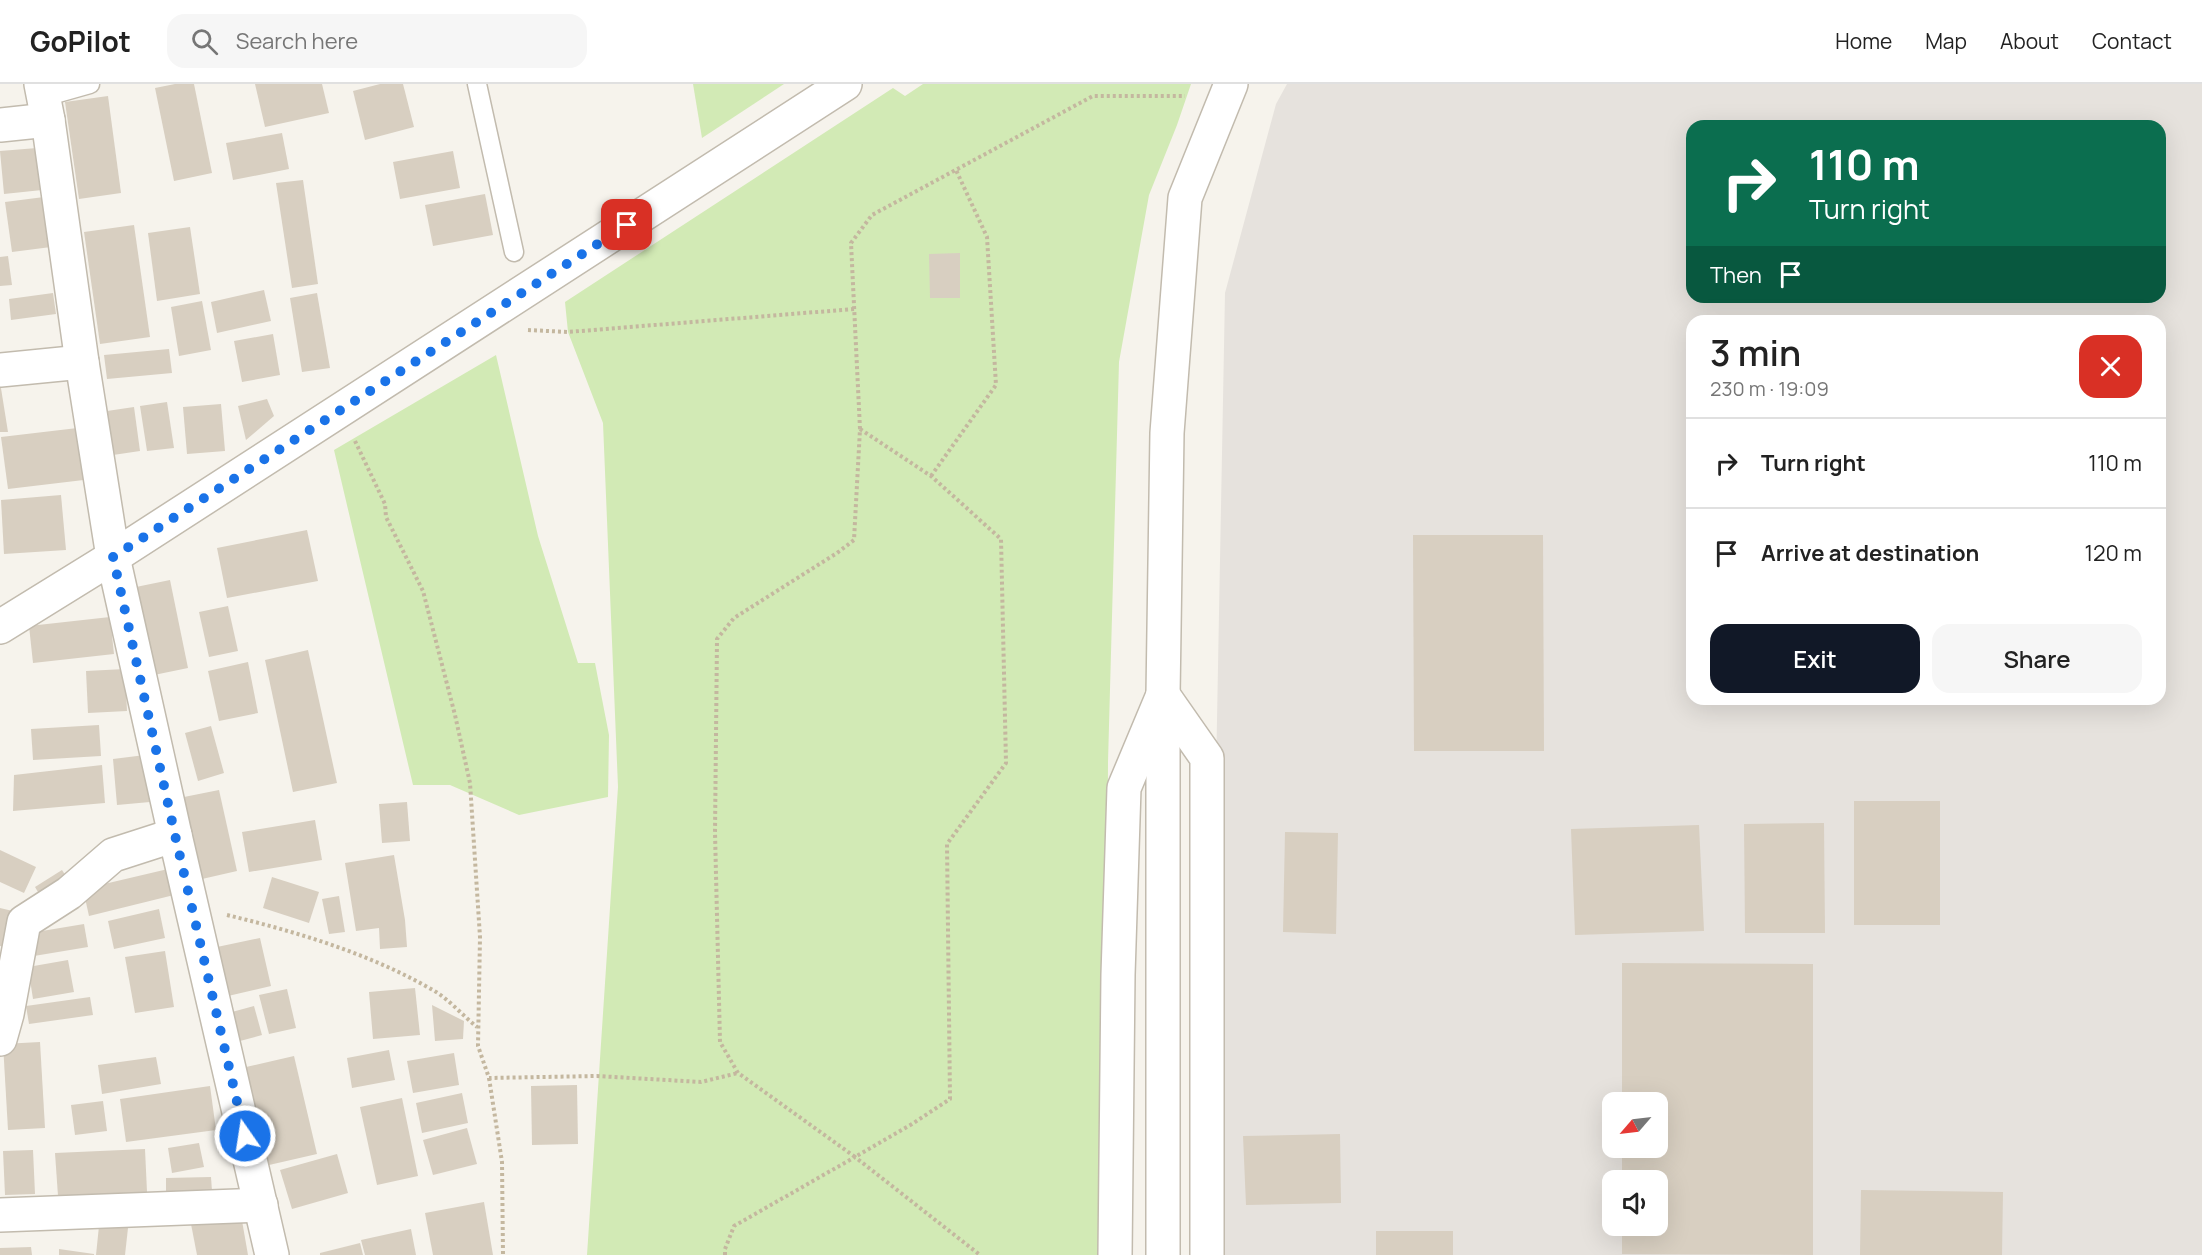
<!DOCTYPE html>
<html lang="en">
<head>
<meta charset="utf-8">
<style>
	:root { --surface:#fff; --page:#f6f6f6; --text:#222; --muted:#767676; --line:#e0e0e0; --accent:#111827 }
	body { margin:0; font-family:Manrope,sans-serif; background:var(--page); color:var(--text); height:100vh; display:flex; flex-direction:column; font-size:22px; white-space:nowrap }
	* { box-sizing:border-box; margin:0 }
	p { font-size:20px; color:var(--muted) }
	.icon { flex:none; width:33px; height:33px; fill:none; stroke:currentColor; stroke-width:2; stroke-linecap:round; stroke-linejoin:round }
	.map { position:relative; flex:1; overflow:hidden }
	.side { position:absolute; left:1686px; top:231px; width:480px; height:390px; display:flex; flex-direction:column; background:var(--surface); border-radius:18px; box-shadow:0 6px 24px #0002 }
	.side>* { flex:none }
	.guide { position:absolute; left:1686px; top:36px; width:480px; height:183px; border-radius:18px; box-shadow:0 6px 24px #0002; background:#0b6e4f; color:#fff; overflow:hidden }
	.needle { width:39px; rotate:242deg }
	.buttons { position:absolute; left:1602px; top:1008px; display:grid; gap:12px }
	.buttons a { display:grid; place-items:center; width:66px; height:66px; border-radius:12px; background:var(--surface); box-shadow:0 6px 24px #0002; font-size:30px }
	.pin { position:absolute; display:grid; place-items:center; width:51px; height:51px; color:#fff; margin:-26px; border-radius:12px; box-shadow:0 3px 9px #0006 }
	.me { position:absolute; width:66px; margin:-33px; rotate:347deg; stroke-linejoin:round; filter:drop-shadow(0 0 4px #0008) }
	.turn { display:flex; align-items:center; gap:21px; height:126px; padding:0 24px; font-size:27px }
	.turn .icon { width:78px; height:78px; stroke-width:2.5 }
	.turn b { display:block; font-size:42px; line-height:51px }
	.then { display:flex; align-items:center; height:57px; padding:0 24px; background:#0003; gap:12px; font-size:22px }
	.round { display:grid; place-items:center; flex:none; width:63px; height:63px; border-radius:18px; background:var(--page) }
	.summary { display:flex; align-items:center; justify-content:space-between; height:102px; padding:0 24px }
	h1 { font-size:36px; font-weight:600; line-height:45px }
	.action { display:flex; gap:12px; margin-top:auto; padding:12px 24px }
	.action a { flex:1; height:69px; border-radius:18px; background:var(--accent); color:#fff; font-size:24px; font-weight:600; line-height:69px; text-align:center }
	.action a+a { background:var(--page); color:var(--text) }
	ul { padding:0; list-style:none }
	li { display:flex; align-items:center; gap:18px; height:90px; padding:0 24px; border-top:2px solid var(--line) }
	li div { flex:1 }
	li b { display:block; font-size:22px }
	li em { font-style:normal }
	header { display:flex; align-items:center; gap:36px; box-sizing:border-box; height:84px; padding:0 30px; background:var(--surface); border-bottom:2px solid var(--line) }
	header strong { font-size:28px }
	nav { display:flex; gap:33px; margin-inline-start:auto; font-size:21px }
	.search { width:420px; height:54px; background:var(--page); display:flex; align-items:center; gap:15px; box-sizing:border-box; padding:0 21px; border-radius:18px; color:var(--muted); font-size:22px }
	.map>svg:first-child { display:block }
	.industrial { fill:#e6e2dd; fill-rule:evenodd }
	.green { fill:#d2eab5 }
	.building { fill:#d8cfc1 }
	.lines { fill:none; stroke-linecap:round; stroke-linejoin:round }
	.service-casing { stroke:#c2bbae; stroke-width:21 }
	.minor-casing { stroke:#c2bbae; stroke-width:36 }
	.tertiary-casing { stroke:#c2bbae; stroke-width:36 }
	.path { stroke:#c4b79f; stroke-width:4; stroke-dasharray:3 3; stroke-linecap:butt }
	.service { stroke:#fff; stroke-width:18 }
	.minor { stroke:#fff; stroke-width:33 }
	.tertiary { stroke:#fff; stroke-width:33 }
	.route { stroke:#1a73e8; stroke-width:10; stroke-dasharray:0 18 }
</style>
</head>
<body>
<header>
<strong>GoPilot</strong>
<div class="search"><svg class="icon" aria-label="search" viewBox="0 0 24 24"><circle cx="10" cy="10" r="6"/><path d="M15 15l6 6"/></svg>Search here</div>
<nav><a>Home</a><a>Map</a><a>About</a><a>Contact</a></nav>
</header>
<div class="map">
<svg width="2202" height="1171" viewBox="0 0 2202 1171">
	<rect width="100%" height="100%" fill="#f6f3ec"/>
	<path class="industrial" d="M1287,0H2202V1171H1207L1225,209L1276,20ZM1692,42H2160V213H1692ZM1692,237H2160V615H1692ZM1612,1018H1658V1064H1612ZM1612,1096H1658V1142H1612Z"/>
	<g class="green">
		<path d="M693,0H784L702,54Z"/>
		<path d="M923,0H1191L1177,41L1149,111L1119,278L1108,678L1106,1171H587L618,703L603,339L568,248L565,218L893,4L905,12Z"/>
		<path d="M496,271L538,452L578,579H595L609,651L608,713L519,731L450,701H413L334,366Z"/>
	</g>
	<g class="building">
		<path d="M175,0H194L212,89L174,97L155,4Z"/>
		<path d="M255,0H322L329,29L265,43Z"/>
		<path d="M380,0H403L414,43L365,56L353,7Z"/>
		<path d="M108,12L121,109L79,115L65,18Z"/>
		<path d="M282,49L289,85L233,96L226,59Z"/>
		<path d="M37,64L42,106L4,110L0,67Z"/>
		<path d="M453,67L460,104L400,115L393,78Z"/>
		<path d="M303,96L318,200L292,204L276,99Z"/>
		<path d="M485,110L493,151L433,162L425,121Z"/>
		<path d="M44,113L51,163L12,168L5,118Z"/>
		<path d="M134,141L150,253L100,260L84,148Z"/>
		<path d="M190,143L200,210L157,217L148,149Z"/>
		<path d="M960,169V214H930L929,170Z"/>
		<path d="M8,172L12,201L0,202V173Z"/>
		<path d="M264,206L271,237L217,249L211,218Z"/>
		<path d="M53,209L56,230L11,236L9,215Z"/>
		<path d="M317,209L330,284L302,288L290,214Z"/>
		<path d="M202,217L211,266L179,272L171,223Z"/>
		<path d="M273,250L280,291L242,298L234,257Z"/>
		<path d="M169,265L172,289L107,295L104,271Z"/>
		<path d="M0,298L8,348H0Z"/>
		<path d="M267,315L274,332L246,356L238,322Z"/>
		<path d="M167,318L174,364L147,367L140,322Z"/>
		<path d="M221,320L225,367L187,370L183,323Z"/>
		<path d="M134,323L140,367L113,371L107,327Z"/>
		<path d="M86,343L92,395L8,405L1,353Z"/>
		<path d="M61,411L66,466L4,470L1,416Z"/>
		<path d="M307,446L318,497L227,514L217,464Z"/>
		<path d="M1413,451H1543L1544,667H1414Z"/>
		<path d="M170,496L188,584L154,591L136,503Z"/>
		<path d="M228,522L238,567L209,573L199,528Z"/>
		<path d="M110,533L114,570L33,579L29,542Z"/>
		<path d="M308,566L337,699L293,708L265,576Z"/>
		<path d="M248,578L258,629L219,637L208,587Z"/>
		<path d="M125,585L127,627L88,629L86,587Z"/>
		<path d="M99,641L101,672L33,676L31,645Z"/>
		<path d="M211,642L224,689L198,697L185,649Z"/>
		<path d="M145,671L150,718L117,721L113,675Z"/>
		<path d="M102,681L105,719L13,727L14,691Z"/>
		<path d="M219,706L237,787L202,795L184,713Z"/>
		<rect x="1854" y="717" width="86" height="124"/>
		<path d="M407,718L410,757L382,759L379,720Z"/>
		<path d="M315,736L322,776L249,788L242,748Z"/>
		<path d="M1824,739L1825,849H1745L1744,740Z"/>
		<path d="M1699,741L1704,847L1575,851L1571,745Z"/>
		<path d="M1285,748L1338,749L1336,850L1283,848Z"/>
		<path d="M0,766L36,783L24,809L0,798Z"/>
		<path d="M394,771L405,836L407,863L380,865L379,844L356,847L345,779Z"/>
		<path d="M168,785L174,811L89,832L83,805Z"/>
		<path d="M62,786L71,800L44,818L35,803Z"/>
		<path d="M272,793L319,808L309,839L263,824Z"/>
		<path d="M339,812L345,848L329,850L322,815Z"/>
		<path d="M0,824L17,828L9,864L0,862Z"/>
		<path d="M159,825L165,854L114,865L108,837Z"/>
		<path d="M84,840L88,863L34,872L30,849Z"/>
		<path d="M260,854L271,902L228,912L217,863Z"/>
		<path d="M165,867L174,923L135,929L125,873Z"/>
		<path d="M68,876L74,908L33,915L28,883Z"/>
		<path d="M1622,879L1813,880V1171L1622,1170V1142H1658V1096H1622V1064H1658V1018H1622Z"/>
		<path d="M415,904L420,951L373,955L369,908Z"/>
		<path d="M287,905L296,944L269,950L259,911Z"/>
		<path d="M90,913L93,931L29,940L26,922Z"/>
		<path d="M432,921L464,937L463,955L435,957Z"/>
		<path d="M254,922L262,951L240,957L232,928Z"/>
		<path d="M40,958L45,1044L8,1046L3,960Z"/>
		<path d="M389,966L395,996L352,1004L347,974Z"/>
		<path d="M454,969L459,1001L413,1009L407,977Z"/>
		<path d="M294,972L317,1070L269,1081L246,983Z"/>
		<path d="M156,973L161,1000L102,1010L98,981Z"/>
		<path d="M577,1001L578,1060L532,1061L531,1002Z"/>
		<path d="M210,1002L216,1046L126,1058L120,1015Z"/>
		<path d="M462,1009L468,1039L422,1049L416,1019Z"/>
		<path d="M402,1014L418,1092L377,1101L360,1023Z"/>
		<path d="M103,1017L107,1047L75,1051L71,1021Z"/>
		<path d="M467,1044L477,1080L433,1091L423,1056Z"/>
		<path d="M1340,1050L1341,1119L1246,1121L1243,1052Z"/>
		<path d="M199,1059L204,1083L172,1089L168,1064Z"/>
		<path d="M145,1065L147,1108L58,1112L55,1069Z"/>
		<path d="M33,1066L35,1110L5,1111L3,1067Z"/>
		<path d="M337,1070L348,1109L292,1125L280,1086Z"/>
		<path d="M211,1093L212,1107L166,1108V1094Z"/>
		<path d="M1861,1106L2003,1108L2002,1171H1860Z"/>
		<path d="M484,1118L493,1171H433L425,1129Z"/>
		<path d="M241,1131L248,1171H197L191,1140Z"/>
		<path d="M99,1142L128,1144L125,1171H96Z"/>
		<path d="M411,1145L416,1171H365L361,1156Z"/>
		<rect x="1376" y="1147" width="77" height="24"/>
		<path d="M360,1159L363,1171H320V1169Z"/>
		<path d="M31,1163L32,1171H0V1164Z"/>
		<path d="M59,1165L94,1170V1171H59Z"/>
	</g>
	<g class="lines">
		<g class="service-casing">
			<g id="service">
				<path d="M477,0L514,168"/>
				<path d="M44,13L90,0"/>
			</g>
		</g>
		<g class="minor-casing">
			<g id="minor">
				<path d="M41,0L48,36L82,278L113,473L175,751L272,1171"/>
				<path d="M0,41L48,36"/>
				<path d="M0,286L82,278"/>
				<path d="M0,543L113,473L845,0"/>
				<path d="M1163,611L1207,674V1171"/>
				<path d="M0,955L7,930L24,838L69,809L113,771L175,751"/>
				<path d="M0,1131L261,1121"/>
				<path d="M1115,1171L1118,891L1124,704L1163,611"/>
			</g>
		</g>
		<g class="tertiary-casing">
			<path id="tertiary" d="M1163,1171V611L1167,349L1185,114L1231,0"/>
		</g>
		<g class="path">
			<path d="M528,246L568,248L854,225"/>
			<path d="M860,345L931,392L1001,455L1006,679L947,760L950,1015L912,1040L855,1073L738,989L720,958L715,748L717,555L734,534L837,469L854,456Z"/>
			<path d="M860,345L851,159L872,131L1093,12H1185"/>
			<path d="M355,357L385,420L386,433L423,507L455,631L470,699L480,853L478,962L489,994L597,992L701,998L738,989"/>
			<path d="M931,392L996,301L987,153L956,86"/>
			<path d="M227,831C297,848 368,869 431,905C448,914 462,931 477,943"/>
			<path d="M489,994L502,1078L503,1171"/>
			<path d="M725,1171V1165L734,1142L855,1073L980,1171"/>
		</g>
		<use href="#service" class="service"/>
		<use href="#minor" class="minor"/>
		<use href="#tertiary" class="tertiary"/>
	</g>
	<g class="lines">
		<path class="route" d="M245,1052L175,751L113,473L627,141"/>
	</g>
</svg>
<div class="buttons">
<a><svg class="needle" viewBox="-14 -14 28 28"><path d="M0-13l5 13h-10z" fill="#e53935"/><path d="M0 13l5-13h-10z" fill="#767676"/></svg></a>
<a><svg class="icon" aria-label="sound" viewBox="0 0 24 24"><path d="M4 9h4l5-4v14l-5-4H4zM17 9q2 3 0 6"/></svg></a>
</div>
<div class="pin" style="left:627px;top:141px;background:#d93025"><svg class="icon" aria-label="arrive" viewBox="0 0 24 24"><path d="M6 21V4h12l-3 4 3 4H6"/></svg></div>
<svg class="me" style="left:245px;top:1052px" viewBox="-20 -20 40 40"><circle r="17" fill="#1a73e8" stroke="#fff" stroke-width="3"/><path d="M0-11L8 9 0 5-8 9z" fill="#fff"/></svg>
<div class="guide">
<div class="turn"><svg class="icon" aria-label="right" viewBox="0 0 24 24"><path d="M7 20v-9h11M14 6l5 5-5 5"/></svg><div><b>110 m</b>Turn right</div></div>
<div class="then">Then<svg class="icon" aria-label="arrive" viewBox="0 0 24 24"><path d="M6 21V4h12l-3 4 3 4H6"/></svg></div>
</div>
<section class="side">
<div class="summary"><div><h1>3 min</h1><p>230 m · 19:09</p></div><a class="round" style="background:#d93025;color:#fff"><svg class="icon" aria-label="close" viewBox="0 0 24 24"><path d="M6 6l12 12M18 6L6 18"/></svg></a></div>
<ul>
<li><svg class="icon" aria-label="right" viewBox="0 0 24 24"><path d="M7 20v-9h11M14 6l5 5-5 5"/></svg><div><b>Turn right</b></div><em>110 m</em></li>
<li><svg class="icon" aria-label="arrive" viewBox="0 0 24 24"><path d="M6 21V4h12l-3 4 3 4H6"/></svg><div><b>Arrive at destination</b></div><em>120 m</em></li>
</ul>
<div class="action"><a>Exit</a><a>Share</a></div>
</section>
</div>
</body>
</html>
